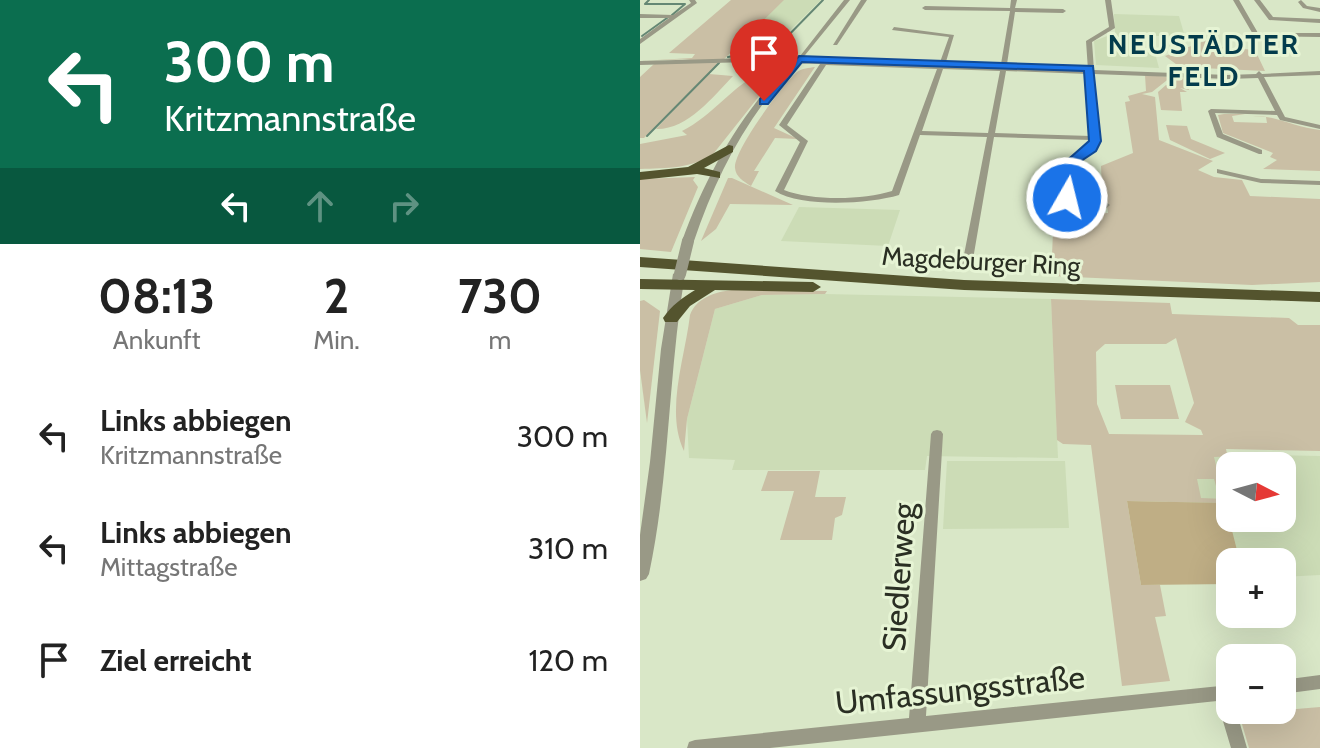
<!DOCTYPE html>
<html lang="de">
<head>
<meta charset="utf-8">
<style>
	:root { --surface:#fff; --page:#f6f6f6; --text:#222; --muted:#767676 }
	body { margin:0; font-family:Cabin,sans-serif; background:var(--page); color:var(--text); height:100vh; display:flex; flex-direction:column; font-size:30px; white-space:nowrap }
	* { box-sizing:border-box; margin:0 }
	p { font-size:26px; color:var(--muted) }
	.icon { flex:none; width:44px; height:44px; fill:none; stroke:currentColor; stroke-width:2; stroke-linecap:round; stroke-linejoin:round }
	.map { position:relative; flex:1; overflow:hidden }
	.sheet { display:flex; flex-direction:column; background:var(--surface); width:640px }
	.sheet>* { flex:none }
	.hud { background:#0b6e4f; color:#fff; overflow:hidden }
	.needle { width:52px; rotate:96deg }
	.fabs { position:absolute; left:576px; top:452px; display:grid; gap:16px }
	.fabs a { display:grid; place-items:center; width:80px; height:80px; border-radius:16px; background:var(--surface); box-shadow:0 8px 32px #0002; font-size:40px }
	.pin { position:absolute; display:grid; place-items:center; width:68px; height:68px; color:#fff; margin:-82px -34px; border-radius:50% 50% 50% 0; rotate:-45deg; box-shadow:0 0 8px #0007 }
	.pin .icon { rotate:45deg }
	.me { position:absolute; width:88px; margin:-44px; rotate:8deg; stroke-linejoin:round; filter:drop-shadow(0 0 6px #0008) }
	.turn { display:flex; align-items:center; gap:28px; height:168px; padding:0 32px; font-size:36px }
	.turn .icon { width:104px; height:104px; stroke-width:2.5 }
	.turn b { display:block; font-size:56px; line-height:68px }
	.lanes { display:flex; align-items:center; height:76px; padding:0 32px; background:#0003; justify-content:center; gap:40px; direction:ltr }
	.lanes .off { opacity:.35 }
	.eta { display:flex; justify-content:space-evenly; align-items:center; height:136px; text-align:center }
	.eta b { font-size:48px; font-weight:800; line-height:56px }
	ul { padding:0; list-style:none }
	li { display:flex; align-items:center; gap:24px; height:112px; padding:0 32px }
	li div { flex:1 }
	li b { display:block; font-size:30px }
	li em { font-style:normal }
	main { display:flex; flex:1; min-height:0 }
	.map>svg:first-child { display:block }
	.built { fill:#ccdcb6; fill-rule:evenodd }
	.green { fill:#cabfa5; fill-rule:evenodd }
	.forest { fill:#bfae85 }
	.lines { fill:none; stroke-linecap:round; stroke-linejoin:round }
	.stream { stroke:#658774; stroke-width:2 }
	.minor { fill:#999986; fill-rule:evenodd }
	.tertiary { fill:#999986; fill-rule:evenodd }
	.trunk { fill:#54542e; fill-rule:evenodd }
	.tertiary-bridge { stroke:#999986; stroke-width:12 }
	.route { fill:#1a73e8; stroke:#114b97; stroke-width:2 }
	.labels { text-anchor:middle; stroke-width:6; stroke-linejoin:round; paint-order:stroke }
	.street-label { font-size:26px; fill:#2a2f23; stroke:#e6f4d4 }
	.far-district-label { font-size:28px; font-weight:bold; letter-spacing:2px; fill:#033c4c; stroke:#e6f4d4 }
	.near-street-label { font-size:32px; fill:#2a2f23; stroke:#e6f4d4 }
</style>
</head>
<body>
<main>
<section class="sheet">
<div class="hud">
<div class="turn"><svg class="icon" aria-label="left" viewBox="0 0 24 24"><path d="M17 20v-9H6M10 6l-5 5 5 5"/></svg><div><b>300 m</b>Kritzmannstraße</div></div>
<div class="lanes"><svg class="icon" aria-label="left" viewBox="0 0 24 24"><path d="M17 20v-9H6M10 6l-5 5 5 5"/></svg><svg class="icon off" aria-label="ahead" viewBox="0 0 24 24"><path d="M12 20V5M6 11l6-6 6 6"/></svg><svg class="icon off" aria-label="right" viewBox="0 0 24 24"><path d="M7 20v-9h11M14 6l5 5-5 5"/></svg></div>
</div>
<div class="eta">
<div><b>08:13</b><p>Ankunft</p></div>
<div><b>2</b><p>Min.</p></div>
<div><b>730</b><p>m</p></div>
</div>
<ul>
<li><svg class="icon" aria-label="left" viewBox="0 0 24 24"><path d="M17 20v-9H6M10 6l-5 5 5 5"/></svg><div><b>Links abbiegen</b><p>Kritzmannstraße</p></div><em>300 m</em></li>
<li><svg class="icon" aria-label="left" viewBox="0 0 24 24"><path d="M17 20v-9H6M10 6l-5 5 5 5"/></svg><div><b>Links abbiegen</b><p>Mittagstraße</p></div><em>310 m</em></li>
<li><svg class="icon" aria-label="arrive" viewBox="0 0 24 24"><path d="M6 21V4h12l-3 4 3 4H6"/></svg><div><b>Ziel erreicht</b></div><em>120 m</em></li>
</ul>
</section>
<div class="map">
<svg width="680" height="748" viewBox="0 0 680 748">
	<rect width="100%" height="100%" fill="#d9e7c7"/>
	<g class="built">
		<path d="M141,0H181L133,47L120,52L88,51Z"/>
		<path d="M474,14L539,16L545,37L493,35L494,50L515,53L519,68L456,65L454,41L475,33Z"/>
		<path d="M159,207L260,210L248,246L141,241Z"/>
		<path d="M185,294L411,299L418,458L287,456L285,470H92L95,460L49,458L47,419L75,309L122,295Z"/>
		<path d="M582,454L680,456V575L642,577V562H590L494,469ZM590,466H642V518H590Z"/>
		<path d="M307,461H425L429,528L303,529Z"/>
	</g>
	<g class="green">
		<path d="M91,0H144L69,74L93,76C73,97 47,130 16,129L42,101L4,138H0V77L14,64L50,59L0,61L52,58L55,54L29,53Z"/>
		<path d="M567,40L570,46L615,50L625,71L540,67L525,56Z"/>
		<path d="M138,66L140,70L74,153C53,169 26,168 0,169V144L47,135L42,131C77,114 99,75 138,66Z"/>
		<path d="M175,67L134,128L158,139L135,138L114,171H119L111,186C103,181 96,177 95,168C93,151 143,84 157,72C162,68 169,68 175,67Z"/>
		<path d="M505,75L531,77L512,92L502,94L515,97L519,140L573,161L558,170L574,177L602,180L610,196L680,199V282L612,285L411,276L414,211L468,213L465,190L462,189L461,166L493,153L485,102L490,101L488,96L506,91Z"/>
		<path d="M534,76L545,77L549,90L540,88L547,92H540L542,111L521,110L518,92L526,85L533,86L527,84L537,78Z"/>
		<path d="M584,114H605L592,116L594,122L627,123L626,117L613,116C635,115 656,128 680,130V171L623,169L637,160L630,157L633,153L583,133L578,115Z"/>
		<path d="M526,125L547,126L551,139L585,153L570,159L530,140Z"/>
		<path d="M55,177L53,180L58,187L31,252L0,249V179Z"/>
		<path d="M88,178H92L153,205L90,204L76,229L61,241Z"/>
		<path d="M92,290L187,291L185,294L122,295L75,309L47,419L44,451C25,411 45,358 50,315C56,298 75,292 92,290Z"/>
		<path d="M411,299L530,303L532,314L649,318L658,325H680V451L586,449L587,454L622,455L574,457L583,493H578L574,479H557L561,498L585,499V503L487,501L501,585H520L526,616L515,617L530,681L482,686L451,445L423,444L417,440ZM536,338L554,403L545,422L561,430L563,435L469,434L457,404L456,352L465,344H526Z"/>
		<path d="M4,300L20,311L7,423L0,370V301Z"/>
		<path d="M475,385H530L539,419H481Z"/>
		<path d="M128,471H180L175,497H206L202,515L195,518L192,540H140L154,491H121Z"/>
		<path d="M680,707V748H609L599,714Z"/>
	</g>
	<path class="forest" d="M487,501L585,503L600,562H590V584L501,585Z"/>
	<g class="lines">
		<g class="stream">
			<path d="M9,0L5,4H45L32,15"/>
			<path d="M2,36L27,18"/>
			<path d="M88,57L135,49L183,0"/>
			<path d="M7,136L79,63"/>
		</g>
		<g class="minor">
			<path d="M49,0H55L57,3L0,44V39L29,18H0V14L33,15L51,3Z"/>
			<path d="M204,0H210L161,60L299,65L309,37L252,30L254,27L314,35L305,65L448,70L446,41L469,27L465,0H471L475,28L452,42L454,70L588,75L616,74L619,71L622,74L680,71V75L624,77L645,117L680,125V129L640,120L637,115L575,113L583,134L622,150V154H619L577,137L568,111L571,109L635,111L618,78L588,79L454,74L459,144L432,165V196L461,198L470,205L462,212L428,211L424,208V166L426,162L451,143V140L354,137L332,265L327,268L324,267L322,265L347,137L280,135L259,195C229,204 162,208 135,191L160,142L139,125L180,64L109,62L0,65V61L109,58L157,60ZM186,65L297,69L252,191C223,200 172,201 144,190L168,141L147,125ZM303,69L360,71L348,133L282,131ZM366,71L448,74L451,136L355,133ZM432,201L459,202L461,205L460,206H432Z"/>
			<path d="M221,0H227L197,45H193Z"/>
			<path d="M371,0H377L375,8L423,9L426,11L423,13L375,12L367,64L364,66L361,64L370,11L285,10L282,8L285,6L370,8Z"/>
			<path d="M593,0H599L618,33H680V37L614,36Z"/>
			<path d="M614,0H620L633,17L680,19V23L629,20Z"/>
			<path d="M661,0L667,6L680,8V12L663,8L658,2Z"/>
			<path d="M577,169L621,179L680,181V185L621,183L577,173Z"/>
			<path d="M297,430L301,431L303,434L286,716L590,685V710H596L607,748H591L577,701L130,748H47L49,742L55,740L269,718L291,434L293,431Z"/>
			<path d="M680,675V689L642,694V680Z"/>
		</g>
		<g class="tertiary">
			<path d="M156,57L163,59C150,73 136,86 125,101C93,144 71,191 54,241L48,244L44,243L42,241C67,172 103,109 156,57Z"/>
			<path d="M39,270L45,274C28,374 30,475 9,574L6,579L0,581V535L10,462L21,349L33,274Z"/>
		</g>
		<g class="trunk">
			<path d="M89,145L93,146V152L64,168L80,172V178L57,174L0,180V172L48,167Z"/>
			<path d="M0,257L324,280L680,292V302L324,290L0,267Z"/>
			<path d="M0,279L173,282L181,287L173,292L75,290L50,306L37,322H25L23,318C32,305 42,298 55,290L0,289Z"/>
		</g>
		<path class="tertiary-bridge" d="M40,274L48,241"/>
	</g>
	<path class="route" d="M159,56L453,66L461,141L456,151L435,165L434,198L423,201V164L449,141L444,71L162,62L128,104H120V99Z"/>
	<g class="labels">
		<g class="street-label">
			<text transform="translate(341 261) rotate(3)" y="9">Magdeburger Ring</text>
		</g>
		<g class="far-district-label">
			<text x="564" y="54">NEUSTÄDTER<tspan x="564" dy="32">FELD</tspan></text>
		</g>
		<g class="near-street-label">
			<text transform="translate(259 577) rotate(-86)" y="11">Siedlerweg</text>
			<text transform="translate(320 690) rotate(-6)" y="11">Umfassungsstraße</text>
		</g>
	</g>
</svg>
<div class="fabs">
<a><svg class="needle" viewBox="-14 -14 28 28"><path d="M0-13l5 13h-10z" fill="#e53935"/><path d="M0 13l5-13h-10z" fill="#767676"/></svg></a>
<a>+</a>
<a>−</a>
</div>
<div class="pin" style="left:124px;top:101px;background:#d93025"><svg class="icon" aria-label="arrive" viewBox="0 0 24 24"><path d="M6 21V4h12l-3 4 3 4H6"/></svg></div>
<svg class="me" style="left:427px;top:198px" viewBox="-20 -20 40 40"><circle r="17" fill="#1a73e8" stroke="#fff" stroke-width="3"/><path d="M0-11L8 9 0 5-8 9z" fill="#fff"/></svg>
</div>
</main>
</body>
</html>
